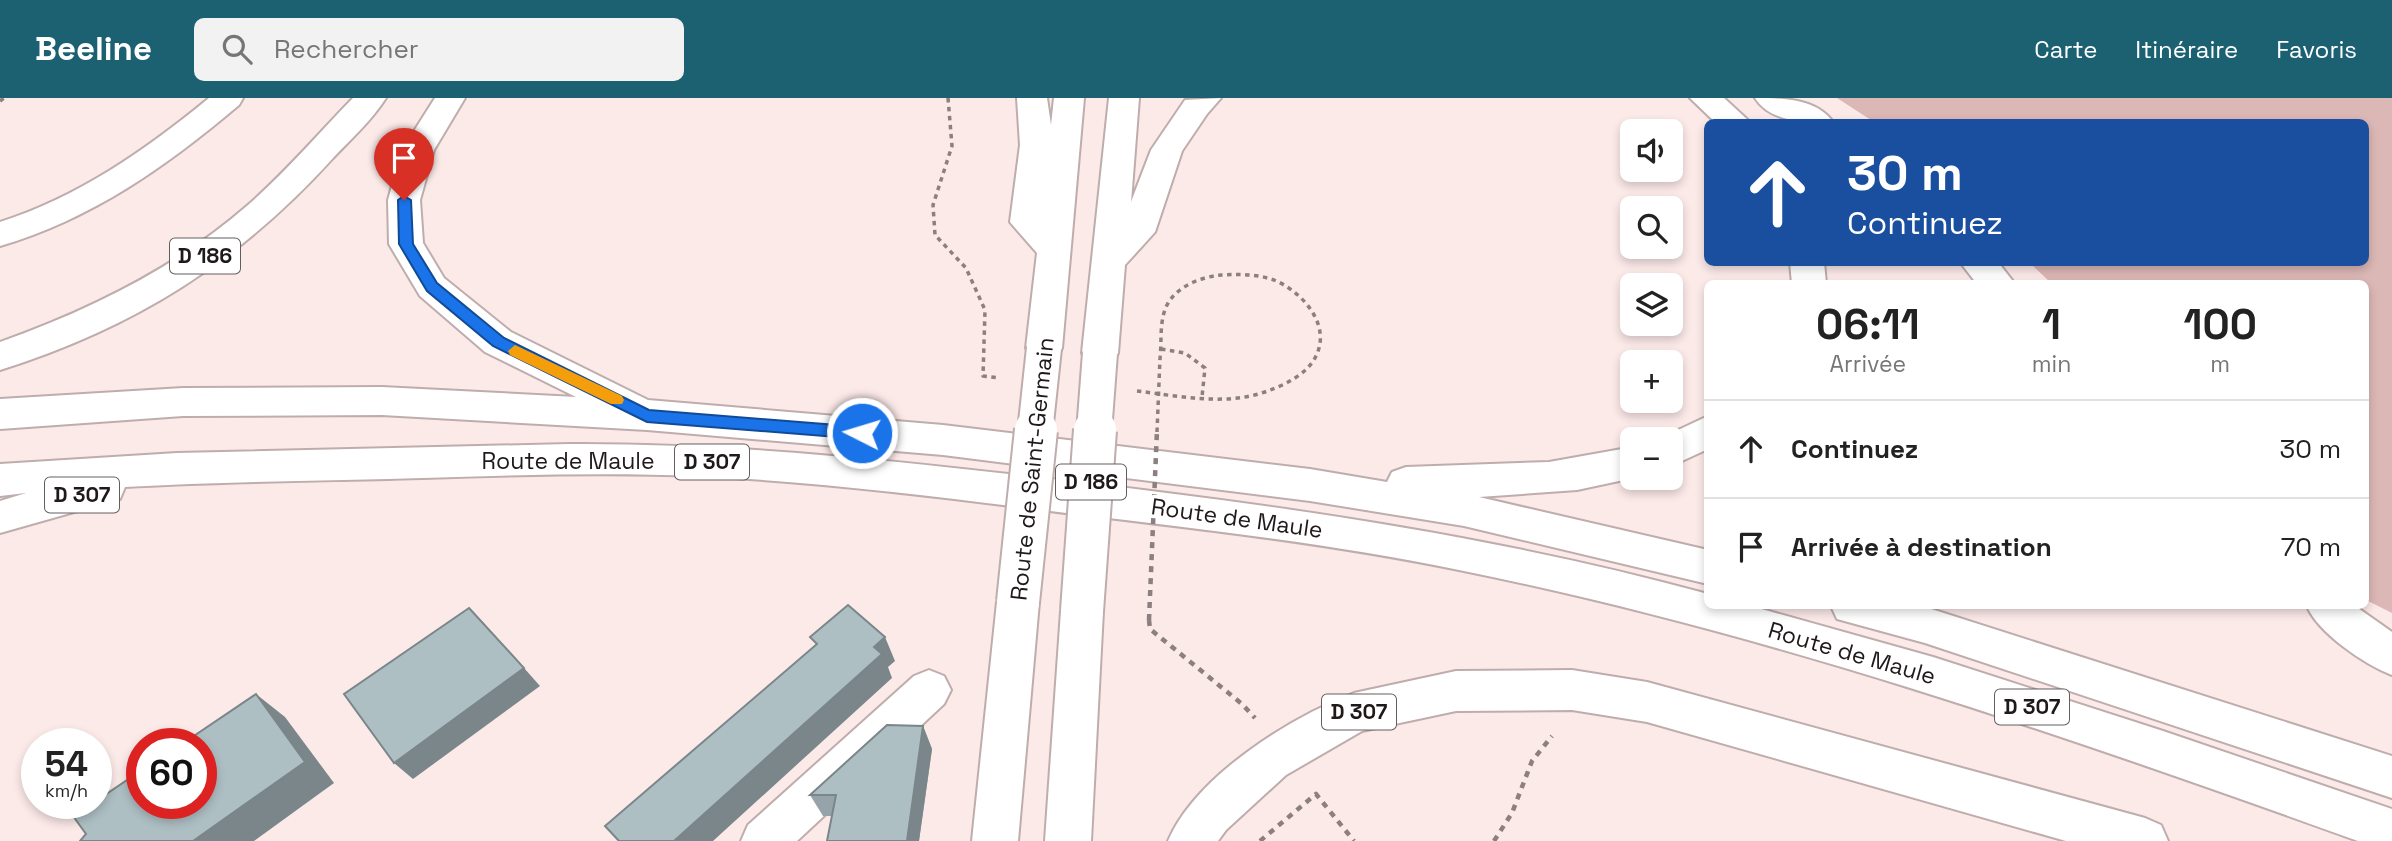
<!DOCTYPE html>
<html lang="fr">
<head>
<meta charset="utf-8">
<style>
	:root { --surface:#fff; --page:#f2f2f2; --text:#222; --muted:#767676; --line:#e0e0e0; --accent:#1b6172 }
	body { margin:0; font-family:"Space Grotesk",sans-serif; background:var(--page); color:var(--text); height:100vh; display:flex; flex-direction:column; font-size:26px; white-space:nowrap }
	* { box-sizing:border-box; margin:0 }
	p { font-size:23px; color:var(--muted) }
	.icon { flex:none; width:38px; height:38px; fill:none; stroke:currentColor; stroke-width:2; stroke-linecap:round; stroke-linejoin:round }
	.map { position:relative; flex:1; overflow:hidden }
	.panel { position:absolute; left:1704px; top:182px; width:665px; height:329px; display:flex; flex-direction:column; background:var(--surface); border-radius:10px; box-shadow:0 4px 10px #0003 }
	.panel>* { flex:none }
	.top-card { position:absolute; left:1704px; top:21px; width:665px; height:147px; border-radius:10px; box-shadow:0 4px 10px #0003; background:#1a4fa0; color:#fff; overflow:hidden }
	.fabs { position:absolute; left:1620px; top:21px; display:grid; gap:14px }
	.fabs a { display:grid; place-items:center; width:63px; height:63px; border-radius:10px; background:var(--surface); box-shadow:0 4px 10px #0003; font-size:35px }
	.speed { position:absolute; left:21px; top:630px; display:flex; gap:14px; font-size:35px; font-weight:700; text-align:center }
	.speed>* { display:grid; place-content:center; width:91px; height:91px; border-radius:50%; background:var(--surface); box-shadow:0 4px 10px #0003; line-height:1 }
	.speed small { font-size:18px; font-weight:400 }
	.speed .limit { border:10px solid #d22; background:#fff; color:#111 }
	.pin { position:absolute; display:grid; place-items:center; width:60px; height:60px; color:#fff; margin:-72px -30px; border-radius:50% 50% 50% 0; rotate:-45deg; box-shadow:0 0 7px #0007 }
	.pin .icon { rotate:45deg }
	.me { position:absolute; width:77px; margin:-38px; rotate:275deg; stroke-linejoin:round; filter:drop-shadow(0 0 5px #0008) }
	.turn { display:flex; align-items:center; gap:24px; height:147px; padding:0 28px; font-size:32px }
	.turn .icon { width:91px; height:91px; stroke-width:2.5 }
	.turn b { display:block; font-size:49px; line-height:60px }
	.eta { display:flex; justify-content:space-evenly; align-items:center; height:119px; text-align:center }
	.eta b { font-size:42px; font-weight:700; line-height:49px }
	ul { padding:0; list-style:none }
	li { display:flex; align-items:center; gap:21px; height:98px; padding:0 28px; border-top:2px solid var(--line) }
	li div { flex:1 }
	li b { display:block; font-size:26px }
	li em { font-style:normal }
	header { display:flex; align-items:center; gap:42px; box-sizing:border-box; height:98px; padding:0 35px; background:var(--accent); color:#fff }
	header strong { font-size:33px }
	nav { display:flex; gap:38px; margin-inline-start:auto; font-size:24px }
	.search { width:490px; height:63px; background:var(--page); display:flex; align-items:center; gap:18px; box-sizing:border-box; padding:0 24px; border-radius:10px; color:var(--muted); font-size:26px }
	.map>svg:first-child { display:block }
	.green { fill:#dbb7b5 }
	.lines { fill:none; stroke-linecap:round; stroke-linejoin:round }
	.minor-casing { stroke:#bfadad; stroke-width:4 }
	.major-casing { stroke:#bfadad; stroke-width:4 }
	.path-far1 { stroke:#8b7f7f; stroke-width:3.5; stroke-dasharray:4.5 4.5; stroke-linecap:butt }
	.path { stroke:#8b7f7f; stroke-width:4.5; stroke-dasharray:6 6; stroke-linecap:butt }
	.minor { fill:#fff; fill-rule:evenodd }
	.major { fill:#fff; fill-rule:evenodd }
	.major-bridge-far1-casing { stroke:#bfadad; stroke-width:38; stroke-linecap:butt }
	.major-bridge-casing { stroke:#bfadad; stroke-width:46; stroke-linecap:butt }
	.path-bridge-far1 { stroke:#8b7f7f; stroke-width:3.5; stroke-dasharray:4.5 4.5; stroke-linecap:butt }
	.path-bridge { stroke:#8b7f7f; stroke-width:4.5; stroke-dasharray:6 6; stroke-linecap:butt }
	.major-bridge-far1 { stroke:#fff; stroke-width:34 }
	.major-bridge { stroke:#fff; stroke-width:42 }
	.wall { fill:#96a4a9 }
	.shaded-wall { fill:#7a8689 }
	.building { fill:#aebfc4; stroke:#7a8689; stroke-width:2 }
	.route { fill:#1a73e8; stroke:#114b97; stroke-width:2 }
	.slow { fill:#f59e0b }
	.labels { text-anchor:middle; stroke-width:7; stroke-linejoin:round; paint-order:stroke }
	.shield { fill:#fff; stroke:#625e5e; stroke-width:2 }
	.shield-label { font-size:21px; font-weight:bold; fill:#1f1919 }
	.street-label { font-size:23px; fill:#1f1919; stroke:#fff }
</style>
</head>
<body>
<header>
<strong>Beeline</strong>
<div class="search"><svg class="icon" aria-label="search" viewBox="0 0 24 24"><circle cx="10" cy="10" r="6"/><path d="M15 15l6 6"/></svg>Rechercher</div>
<nav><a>Carte</a><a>Itinéraire</a><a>Favoris</a></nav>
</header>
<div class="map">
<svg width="2392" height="743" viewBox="0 0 2392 743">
	<rect width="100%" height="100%" fill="#fceae9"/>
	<path class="green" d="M1837,0H2392V515L2366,502V186L2051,185L2030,165L2366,164V24H1874Z"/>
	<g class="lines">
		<g class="minor-casing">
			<g id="minor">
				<path d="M209,0H243L239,7C167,68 92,121 0,148V124C78,99 146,52 209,0Z"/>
				<path d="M929,572L944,578L951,592L944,606L797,743H741L748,727L914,578Z"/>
			</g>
		</g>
		<g class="major-casing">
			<g id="major">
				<path d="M353,0H386C372,22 351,41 333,60C239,164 134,230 0,272V244C90,212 176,170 248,107C286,74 318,36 353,0Z"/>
				<path d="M435,0H465L434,52L420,102L423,145L444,180L511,234L648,302L943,327L1310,371L1387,384L1392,374L1406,369L1549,364L1633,349V380L1577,392L1479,399L1708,452V486L1464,428L1310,403L943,357L647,332L382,317L183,318L0,331V301L183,290L382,289L576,299L485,254L420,198L389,146L388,102L402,52Z"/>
				<path d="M1017,0H1047L1051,27L1054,0H1084L1062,250L1057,260L1044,264L1031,260L1026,250L1037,155L1010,124L1020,47Z"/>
				<path d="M1109,0H1139L1131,104L1151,52L1185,2L1221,0L1207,16L1182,53L1155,134L1125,167L1118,255L1113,265L1100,269L1087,265L1082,255Z"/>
				<path d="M1690,0H1724L1750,24H1715Z"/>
				<path d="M1755,0C1781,0 1816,0 1833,24C1807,26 1770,24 1755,0Z"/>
				<path d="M1790,164H1824L1826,186H1792Z"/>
				<path d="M1960,164H1998L2015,186H1977Z"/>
				<path d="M1708,318V351L1671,368V341H1659Z"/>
				<path d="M569,346C740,345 908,364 1077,384C1290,409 1500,439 1708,496V508H1751L1933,559L2163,633L2392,711V743H2358C2064,637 1766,534 1459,472C1332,446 1202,431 1074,416C949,400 823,384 697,378C594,374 491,378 388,381C300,383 213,384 125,389L120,401L0,435V403L26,395L0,398V366L177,355Z"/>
				<path d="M1018,486L1033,491L1039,504L1018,743H972L997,504L1003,491Z"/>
				<path d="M1082,495L1097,500L1103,513L1091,743H1045L1061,513L1067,500Z"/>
				<path d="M1831,508L1925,509L2392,658V700L1925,545L1837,521Z"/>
				<path d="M2307,508H2355L2392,534V577C2365,567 2317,534 2307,508Z"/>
				<path d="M1572,572L1647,584L2145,720L2161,727L2168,743H2066L1647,624L1572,612L1456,613L1362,633L1286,677L1226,732L1218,743H1168C1196,678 1289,620 1354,595L1456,573Z"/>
			</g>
		</g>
		<g class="path-far1">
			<path d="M948,0L952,48L933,107L935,137L966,170L985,212L983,278L999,280"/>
			<path d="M0,3L4,0"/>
			<path d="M1161,251L1185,255L1205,270L1202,299"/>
			<path d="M1137,293C1179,298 1229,309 1270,292C1287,286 1308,275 1316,258C1332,226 1301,193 1274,182C1257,176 1239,176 1221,177C1201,179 1177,188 1167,207C1159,223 1162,243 1160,260"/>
		</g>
		<g class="path">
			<path d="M1149,522L1150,531L1242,606L1255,620"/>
			<path d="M1260,743L1316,696L1354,743"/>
			<path d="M1494,743L1512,715L1532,663L1552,638"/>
		</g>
		<use href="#minor" class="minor"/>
		<use href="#major" class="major"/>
		<g class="major-bridge-far1-casing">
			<g id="major-bridge-far1">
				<path d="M1035,334L1044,250"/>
				<path d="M1094,334L1100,255"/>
			</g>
		</g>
		<g class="major-bridge-casing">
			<g id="major-bridge">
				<path d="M1018,504L1036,332"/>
				<path d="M1082,513L1095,332"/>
			</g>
		</g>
		<path class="path-bridge-far1" d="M1157,334L1160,260"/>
		<path class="path-bridge" d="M1149,522L1157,332"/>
		<use href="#major-bridge-far1" class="major-bridge-far1"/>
		<use href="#major-bridge" class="major-bridge"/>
	</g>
	<path class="wall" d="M923,628L932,651L919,743H827L832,718H823L810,697Z"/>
	<g class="shaded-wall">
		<path d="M885,539L895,563L888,569L892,580L713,743H674Z"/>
		<path d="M524,570L540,588L413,681L394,665Z"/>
		<path d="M256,596L285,619L334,685L254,743H193Z"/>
		<path d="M923,628L932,651L919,743H907Z"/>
	</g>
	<g class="building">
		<path d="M848,507L885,539L874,549L882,556L674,743H619L605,728L817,546L810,539Z"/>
		<path d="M469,510L524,570L394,665L344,596Z"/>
		<path d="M256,596L305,664L193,743H80L86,736L73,718L92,705H96V703L142,672V705H201V646H182Z"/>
		<path d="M887,627L923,628L907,743H827L836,697H810Z"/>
	</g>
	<path class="route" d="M404,98L411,102L413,146L437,185L504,240L649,312L862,329L870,335L862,341L647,324L493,248L427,193L399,146L398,102Z"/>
	<path class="slow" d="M515,247L622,298L624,302L622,306H611L510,257L508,253Z"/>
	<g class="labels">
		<g class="shield">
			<rect x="170" y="140.5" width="70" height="35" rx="5"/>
			<rect x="675" y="346.5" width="74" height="35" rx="5"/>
			<rect x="1056" y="366.5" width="70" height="35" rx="5"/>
			<rect x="45" y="379.5" width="74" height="35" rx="5"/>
			<rect x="1995" y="591.5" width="74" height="35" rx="5"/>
			<rect x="1322" y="596.5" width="74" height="35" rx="5"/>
		</g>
		<g class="shield-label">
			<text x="205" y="165">D 186</text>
			<text x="712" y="371">D 307</text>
			<text x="1091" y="391">D 186</text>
			<text x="82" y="404">D 307</text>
			<text x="2032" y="616">D 307</text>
			<text x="1359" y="621">D 307</text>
		</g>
		<g class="street-label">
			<text x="568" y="371">Route de Maule</text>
			<text transform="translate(1032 371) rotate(-84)" y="8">Route de Saint-Germain</text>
			<text transform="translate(1237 420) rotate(8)" y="8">Route de Maule</text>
			<text transform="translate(1852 555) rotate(16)" y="8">Route de Maule</text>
		</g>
	</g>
</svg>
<div class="fabs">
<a><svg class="icon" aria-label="sound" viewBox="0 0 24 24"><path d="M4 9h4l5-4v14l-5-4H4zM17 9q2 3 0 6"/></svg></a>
<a><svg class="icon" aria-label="search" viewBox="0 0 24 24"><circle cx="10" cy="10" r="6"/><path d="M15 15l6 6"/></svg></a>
<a><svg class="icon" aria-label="layers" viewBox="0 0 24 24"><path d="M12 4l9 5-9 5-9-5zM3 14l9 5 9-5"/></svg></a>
<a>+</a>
<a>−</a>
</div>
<div class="speed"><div>54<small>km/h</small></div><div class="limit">60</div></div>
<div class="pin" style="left:404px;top:102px;background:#d93025"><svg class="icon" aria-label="arrive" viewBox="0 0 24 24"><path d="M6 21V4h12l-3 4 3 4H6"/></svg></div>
<svg class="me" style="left:862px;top:335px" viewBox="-20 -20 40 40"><circle r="17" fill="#1a73e8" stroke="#fff" stroke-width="3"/><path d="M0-11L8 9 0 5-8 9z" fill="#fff"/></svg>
<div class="top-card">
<div class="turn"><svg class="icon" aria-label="ahead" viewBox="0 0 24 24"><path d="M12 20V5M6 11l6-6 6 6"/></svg><div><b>30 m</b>Continuez</div></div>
</div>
<section class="panel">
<div class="eta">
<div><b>06:11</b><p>Arrivée</p></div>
<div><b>1</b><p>min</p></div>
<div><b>100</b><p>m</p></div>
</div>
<ul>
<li><svg class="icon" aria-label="ahead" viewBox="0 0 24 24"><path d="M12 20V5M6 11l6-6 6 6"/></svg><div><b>Continuez</b></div><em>30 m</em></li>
<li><svg class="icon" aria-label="arrive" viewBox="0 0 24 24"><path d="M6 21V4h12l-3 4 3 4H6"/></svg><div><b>Arrivée à destination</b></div><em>70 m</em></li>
</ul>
</section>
</div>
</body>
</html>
